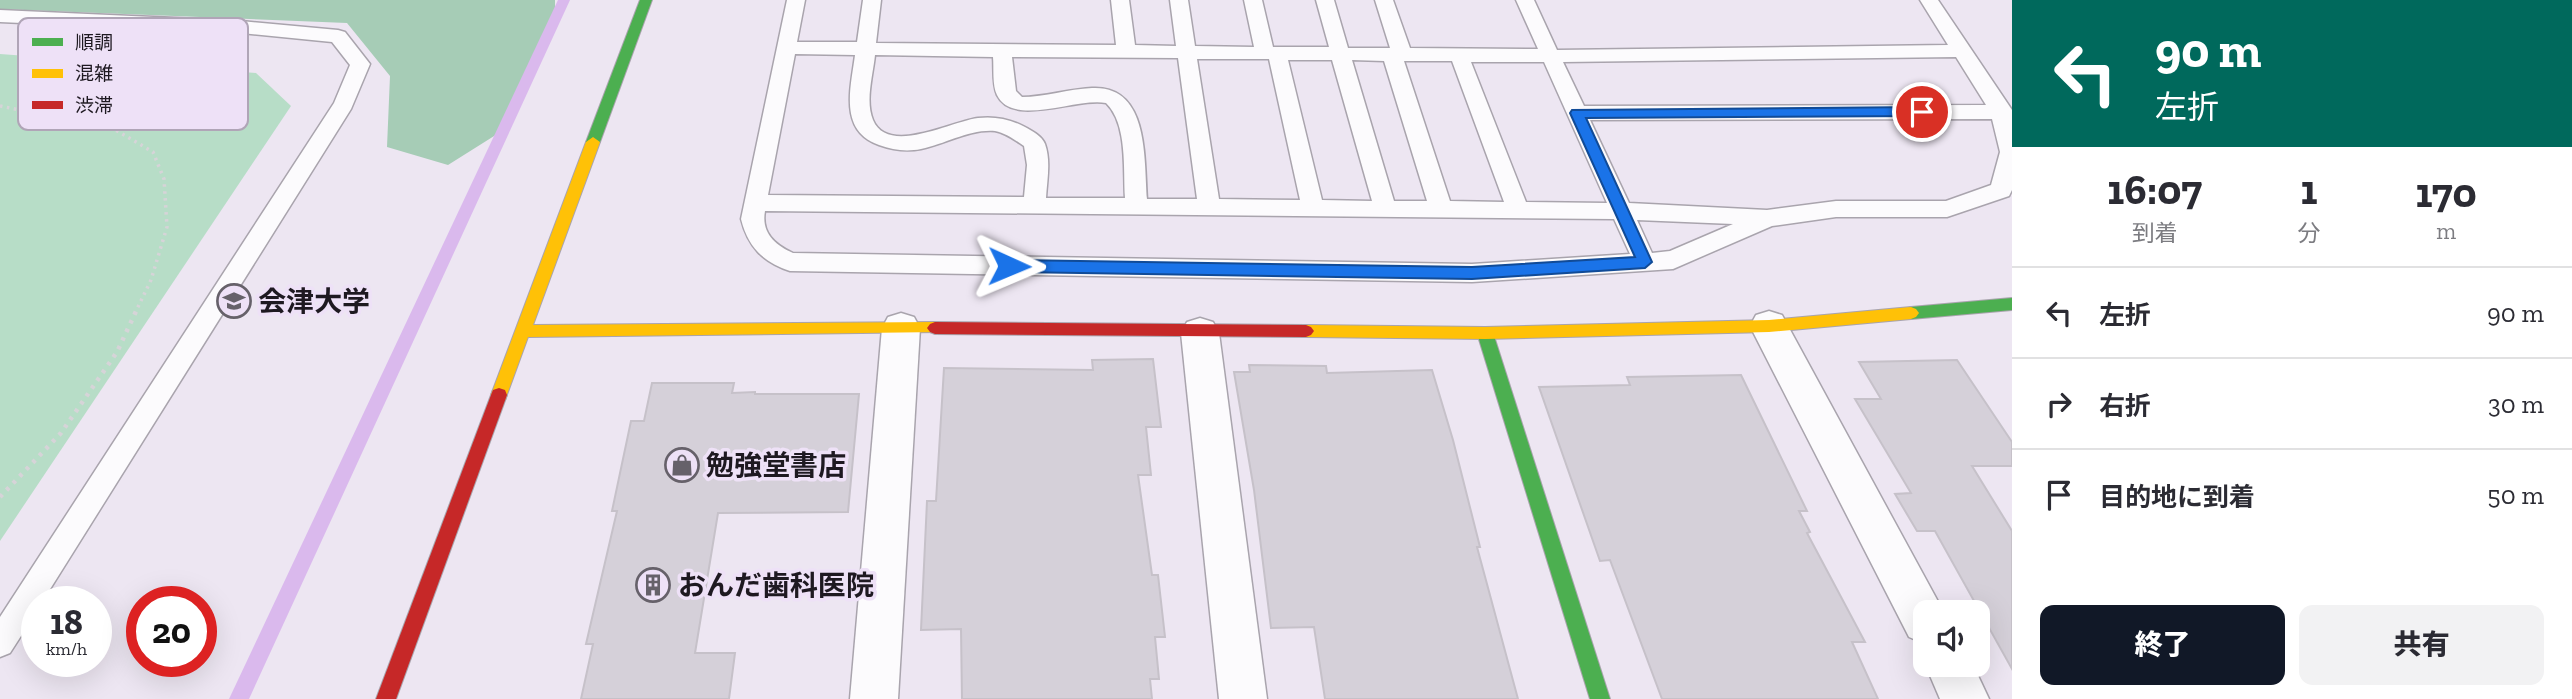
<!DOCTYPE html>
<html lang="ja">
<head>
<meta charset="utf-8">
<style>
	:root { --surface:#fff; --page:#f2f2f3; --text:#2b2b33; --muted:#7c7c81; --line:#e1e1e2; --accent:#111827 }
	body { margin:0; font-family:"Zilla Slab","Noto Sans JP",serif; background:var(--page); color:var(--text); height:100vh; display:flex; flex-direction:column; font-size:26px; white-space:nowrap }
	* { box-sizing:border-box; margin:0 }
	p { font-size:23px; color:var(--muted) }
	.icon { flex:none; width:38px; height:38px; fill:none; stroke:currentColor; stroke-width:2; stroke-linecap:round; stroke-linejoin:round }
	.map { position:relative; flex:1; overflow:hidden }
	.details { display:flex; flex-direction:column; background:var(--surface); width:560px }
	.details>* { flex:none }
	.guide { background:#00695c; color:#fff; overflow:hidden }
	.controls { position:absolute; left:1913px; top:600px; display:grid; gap:14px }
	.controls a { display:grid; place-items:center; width:77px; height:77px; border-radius:14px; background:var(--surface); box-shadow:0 7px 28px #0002; font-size:35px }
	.speed { position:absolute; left:21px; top:586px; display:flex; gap:14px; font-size:35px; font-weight:700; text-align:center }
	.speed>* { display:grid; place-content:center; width:91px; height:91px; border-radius:50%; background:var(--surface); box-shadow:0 7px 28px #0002; line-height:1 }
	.speed small { font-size:18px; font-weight:400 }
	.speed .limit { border:10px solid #d22; background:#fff; color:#111 }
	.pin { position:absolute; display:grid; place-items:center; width:60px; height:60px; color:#fff; margin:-30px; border:4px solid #fff; border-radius:50%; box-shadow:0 2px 7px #0007 }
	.me { position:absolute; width:77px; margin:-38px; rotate:91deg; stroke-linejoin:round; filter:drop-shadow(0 0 5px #0008) }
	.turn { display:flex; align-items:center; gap:24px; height:147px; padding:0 28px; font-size:32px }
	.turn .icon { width:91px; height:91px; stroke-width:2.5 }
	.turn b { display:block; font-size:49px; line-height:60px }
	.eta { display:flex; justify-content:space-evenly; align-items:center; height:119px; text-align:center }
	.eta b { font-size:42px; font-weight:800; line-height:49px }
	.action { display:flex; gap:14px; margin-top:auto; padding:14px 28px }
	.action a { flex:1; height:80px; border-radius:14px; background:var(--accent); color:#fff; font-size:28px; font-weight:800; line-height:80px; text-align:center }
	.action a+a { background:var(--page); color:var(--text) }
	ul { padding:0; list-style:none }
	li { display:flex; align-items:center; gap:21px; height:91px; padding:0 28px; border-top:2px solid var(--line) }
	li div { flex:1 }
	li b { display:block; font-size:26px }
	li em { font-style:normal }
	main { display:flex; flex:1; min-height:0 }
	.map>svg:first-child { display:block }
	.green { fill:#b7ddc7 }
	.forest { fill:#a6ccb6 }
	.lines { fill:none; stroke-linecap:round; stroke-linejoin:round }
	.stream { fill:#dab9ed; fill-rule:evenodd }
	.building { fill:#d5d0d9; stroke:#c6c1c9; stroke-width:2 }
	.lane-casing { stroke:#a9a4ad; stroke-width:3 }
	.street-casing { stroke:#a9a4ad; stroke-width:3 }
	.fast-casing { stroke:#a9a4ad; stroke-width:2 }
	.slow-casing { stroke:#a9a4ad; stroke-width:2 }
	.jam-casing { stroke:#a9a4ad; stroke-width:2 }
	.path-far1 { stroke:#d6d4d8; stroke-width:3.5; stroke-dasharray:2.5 4.5; stroke-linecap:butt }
	.path { stroke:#d6d4d8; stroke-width:4.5; stroke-dasharray:3.5 6; stroke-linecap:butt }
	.lane { fill:#fcfbfd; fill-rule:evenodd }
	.street { fill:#fcfbfd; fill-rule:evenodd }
	.fast { fill:#4caf50; fill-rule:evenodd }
	.slow { fill:#ffc107; fill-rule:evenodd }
	.jam { fill:#c62828; fill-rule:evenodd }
	.route { fill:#1a73e8; stroke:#114b97; stroke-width:2 }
	.labels { text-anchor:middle; stroke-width:7; stroke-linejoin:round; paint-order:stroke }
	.poi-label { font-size:28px; font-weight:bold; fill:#1e1921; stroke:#eee1f7; text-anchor:start }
	.key { fill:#eee1f7; stroke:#b0a5b7; stroke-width:2 }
	.key-label { font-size:19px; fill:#1e1921 }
</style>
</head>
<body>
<main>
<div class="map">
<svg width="2012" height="699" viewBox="0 0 2012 699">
	<rect width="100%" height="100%" fill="#ede6f2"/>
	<path class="green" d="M0,54L256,73L291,106L0,541Z"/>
	<path class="forest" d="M0,0H555V23L510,126L448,165L387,147L390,76L347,23L0,9Z"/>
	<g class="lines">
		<path class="stream" d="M558,0H570L249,699H229Z"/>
	</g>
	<g class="building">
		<path d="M1153,359L1161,427H1146L1151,475H1138L1152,575H1158L1165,637H1155L1159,679H1150L1152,699H962L961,629L921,630L927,501H936L944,368L1093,370L1092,360Z"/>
		<path d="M1957,360L2012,442V466H1972L2012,531V669L1935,531H1917L1895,494L1911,493L1855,399H1881L1859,362Z"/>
		<path d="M1249,365L1326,366L1327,373L1432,370L1453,440L1480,547H1477L1518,699H1325L1314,627L1271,628L1254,490L1234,372H1250Z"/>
		<path d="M1741,375L1807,511H1799L1810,532L1807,533L1865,642H1852L1878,699H1662L1610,560L1600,561L1539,387L1630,385L1627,377Z"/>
		<path d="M652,383H734L732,393L755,392V394H859L848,512L718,513L695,653H735L729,699H581L593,644H586L617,511H612L631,421H644Z"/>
	</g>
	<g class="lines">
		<g class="lane-casing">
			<g id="lane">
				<path d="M787,0H805L797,42H857L863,0H881L876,43L1116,45L1111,0H1129L1135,45L1176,46L1170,0H1188L1195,46L1254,47L1244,0H1262L1273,47H1329L1316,0H1334L1348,48H1390L1375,0H1393L1410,48L1538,49L1516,0H1534L1557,50L1948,45L1920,0H1938L2012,110V190L2009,196L1947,217H1836L1772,226L1673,269L1472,282L790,271C763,262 748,247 741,219ZM795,54L855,55C851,87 838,131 879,145C893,150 906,152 921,149C946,144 969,129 995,131C1006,133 1015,140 1024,146L1027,165L1024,197L768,195ZM875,55L993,57C994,68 992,85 997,95C1013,128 1077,97 1106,103C1128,124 1123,170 1125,198H1046C1047,180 1051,161 1045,144C1042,136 1032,131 1025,127C1010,119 994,116 978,118C952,121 888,156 873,120C865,101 873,75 875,55ZM1012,57L1178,58L1197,199H1147C1144,158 1149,85 1092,88C1068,89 1045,97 1022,97L1016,91ZM1956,57L1986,105L1584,106L1563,62ZM1197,59H1269L1300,200L1219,199ZM1288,60H1332L1372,201L1322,200ZM1352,60L1384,61L1427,201H1394ZM1404,61H1452L1504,202L1450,201ZM1471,62H1544L1607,203L1526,202ZM1992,119L2000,152L1991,185L1946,201H1836L1767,210L1629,203L1590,120ZM765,211L1614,219L1630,254L1472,264L793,253C775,245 761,233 765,211ZM1637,220L1733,224L1670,251L1652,253Z"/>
				<path d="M0,10L241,21L338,30L345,32L370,64L351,109L42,602H37V611L10,653L0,657V617L334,103L350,65L332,42L241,33L0,22Z"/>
			</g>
		</g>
		<g class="street-casing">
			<g id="street">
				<path d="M1769,311L1782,315L1941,607L1944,612H1925V644L1909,637L1750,326L1756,315Z"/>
				<path d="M901,313L914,317L920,328L898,699H850L882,328L888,317Z"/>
				<path d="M1200,318L1213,322L1219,333L1267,699H1219L1181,333L1187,322Z"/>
				<path d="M1925,664L1973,665L1989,699H1940Z"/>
			</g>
		</g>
		<g class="fast-casing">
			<g id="fast">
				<path d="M640,0H652L600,142L593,147L588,145L586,142Z"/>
				<path d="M2012,298V310L1911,319L1906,317L1903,313L1906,309L1911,307Z"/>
				<path d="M1485,327L1491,329L1493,333L1610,699H1590L1477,333L1479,329Z"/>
			</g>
		</g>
		<g class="slow-casing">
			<g id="slow">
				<path d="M593,137L600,142L533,325L935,322L940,324L943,328L940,332L528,337L505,400L499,402L493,400L491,395L586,142Z"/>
				<path d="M1911,307L1916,309L1919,313L1916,317L1911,319L1769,332L1485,339L1306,337L1301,335L1298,331L1301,327L1306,325L1485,327L1769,320Z"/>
			</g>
		</g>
		<g class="jam-casing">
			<g id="jam">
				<path d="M935,322L1306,325L1311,327L1314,331L1311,335L1306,337L935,334L930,332L927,328L930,324Z"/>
				<path d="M499,388L505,390L507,395L396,699H376L491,395L493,390Z"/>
			</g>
		</g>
		<path class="path-far1" d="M0,106L114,129L153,152L164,179L167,227L151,280L137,309"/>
		<path class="path" d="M0,497L61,433L117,352L138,307"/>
		<use href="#lane" class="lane"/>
		<use href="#street" class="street"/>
		<use href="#fast" class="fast"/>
		<use href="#slow" class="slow"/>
		<use href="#jam" class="jam"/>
	</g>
	<path class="route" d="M1922,107L1928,112L1922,116L1586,118L1652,262L1645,268L1472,279L1009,272L1001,266L1009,260L1472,267L1635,257L1570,113L1572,110Z"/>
	<defs>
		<g id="university-ring" transform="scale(1.75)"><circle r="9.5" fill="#eee1f7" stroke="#66616a" stroke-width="1.5"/><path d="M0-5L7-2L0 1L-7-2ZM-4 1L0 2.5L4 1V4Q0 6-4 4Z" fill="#66616a"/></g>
		<g id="shop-ring" transform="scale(1.75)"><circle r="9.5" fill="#eee1f7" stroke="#66616a" stroke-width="1.5"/><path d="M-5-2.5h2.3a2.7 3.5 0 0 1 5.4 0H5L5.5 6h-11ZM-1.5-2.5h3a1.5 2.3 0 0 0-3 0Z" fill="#66616a"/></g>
		<g id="building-ring" transform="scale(1.75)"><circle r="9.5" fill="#eee1f7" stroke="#66616a" stroke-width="1.5"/><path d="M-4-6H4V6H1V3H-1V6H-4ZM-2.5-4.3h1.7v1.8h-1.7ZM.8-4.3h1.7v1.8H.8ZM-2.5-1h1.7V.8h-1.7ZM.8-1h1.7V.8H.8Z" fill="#66616a"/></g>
	</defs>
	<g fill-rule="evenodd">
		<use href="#university-ring" x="234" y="301"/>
		<use href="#shop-ring" x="682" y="465"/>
		<use href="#building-ring" x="653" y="585"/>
	</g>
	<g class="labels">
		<g class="poi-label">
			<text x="258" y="311">会津大学</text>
			<text x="706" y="475">勉強堂書店</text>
			<text x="678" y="595">おんだ歯科医院</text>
		</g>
	</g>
	<rect x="18" y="18" width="230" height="112" rx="10" class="key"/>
	<rect x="32" y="38" width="31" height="8" fill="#4caf50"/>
	<rect x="32" y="69" width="31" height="9" fill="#ffc107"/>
	<rect x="32" y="101" width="31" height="8" fill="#c62828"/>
	<g class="key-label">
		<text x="75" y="49">順調</text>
		<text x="75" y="80">混雑</text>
		<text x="75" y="112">渋滞</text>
	</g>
</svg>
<div class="controls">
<a><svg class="icon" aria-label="sound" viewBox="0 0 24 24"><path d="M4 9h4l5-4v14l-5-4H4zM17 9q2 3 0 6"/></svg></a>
</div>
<div class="speed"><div>18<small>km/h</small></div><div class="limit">20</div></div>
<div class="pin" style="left:1922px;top:112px;background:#d93025"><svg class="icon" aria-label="arrive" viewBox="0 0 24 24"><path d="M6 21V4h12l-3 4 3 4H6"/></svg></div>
<svg class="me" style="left:1009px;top:266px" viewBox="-20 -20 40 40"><path d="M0-17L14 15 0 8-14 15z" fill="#1a73e8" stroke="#fff" stroke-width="4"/></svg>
</div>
<section class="details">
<div class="guide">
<div class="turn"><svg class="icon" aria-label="left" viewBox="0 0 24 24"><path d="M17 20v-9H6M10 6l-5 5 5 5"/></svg><div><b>90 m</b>左折</div></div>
</div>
<div class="eta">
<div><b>16:07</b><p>到着</p></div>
<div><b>1</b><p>分</p></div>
<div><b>170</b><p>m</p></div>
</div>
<ul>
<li><svg class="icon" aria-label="left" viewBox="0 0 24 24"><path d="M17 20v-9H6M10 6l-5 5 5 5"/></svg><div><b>左折</b></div><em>90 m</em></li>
<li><svg class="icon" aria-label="right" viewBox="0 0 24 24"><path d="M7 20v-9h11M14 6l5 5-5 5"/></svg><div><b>右折</b></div><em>30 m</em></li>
<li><svg class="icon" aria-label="arrive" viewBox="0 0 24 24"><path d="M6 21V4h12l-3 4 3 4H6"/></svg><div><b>目的地に到着</b></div><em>50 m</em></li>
</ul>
<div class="action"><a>終了</a><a>共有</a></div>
</section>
</main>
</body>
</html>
